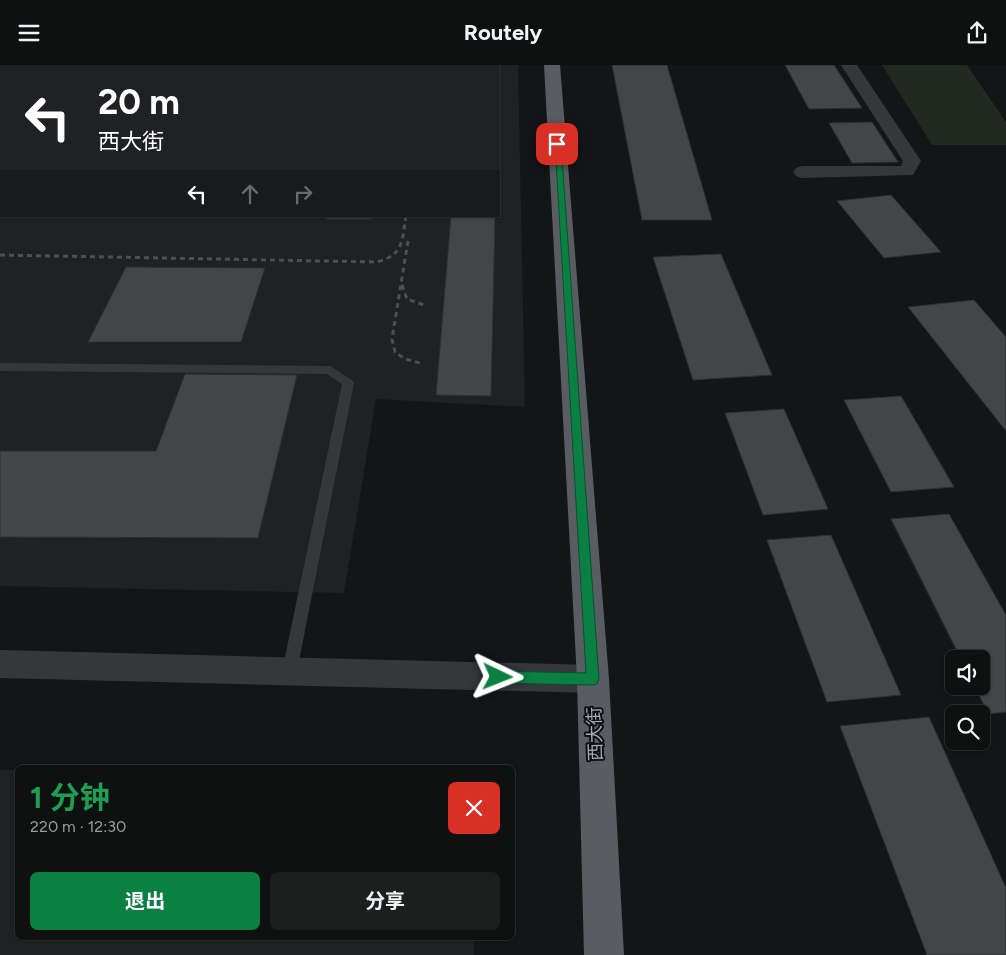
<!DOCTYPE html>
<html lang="zh">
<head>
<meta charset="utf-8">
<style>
	:root { --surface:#0f1010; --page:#1d1e1e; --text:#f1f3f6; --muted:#9b9d9f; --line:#2f3030; --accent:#0b8043 }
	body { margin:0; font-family:Figtree,"Noto Sans SC",sans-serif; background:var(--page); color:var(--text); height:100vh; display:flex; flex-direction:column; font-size:19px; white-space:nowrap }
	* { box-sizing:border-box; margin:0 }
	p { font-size:16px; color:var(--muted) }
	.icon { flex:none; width:28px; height:28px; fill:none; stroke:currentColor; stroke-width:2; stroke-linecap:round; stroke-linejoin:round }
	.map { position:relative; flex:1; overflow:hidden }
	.sheet { position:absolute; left:15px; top:700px; width:500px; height:175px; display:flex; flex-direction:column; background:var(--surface); border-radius:8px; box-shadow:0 1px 4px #0004,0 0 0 1px var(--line) }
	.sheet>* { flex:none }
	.guide { position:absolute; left:0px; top:0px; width:500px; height:152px; box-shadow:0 1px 4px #0004,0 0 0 1px var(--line); background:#202124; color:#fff; overflow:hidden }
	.buttons { position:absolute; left:945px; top:585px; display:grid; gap:10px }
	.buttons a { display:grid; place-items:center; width:45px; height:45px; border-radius:8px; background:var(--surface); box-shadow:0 1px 4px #0004,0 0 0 1px var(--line); font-size:25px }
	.pin { position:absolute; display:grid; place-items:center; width:42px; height:42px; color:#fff; margin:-21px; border-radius:10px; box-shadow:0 2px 8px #0006 }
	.me { position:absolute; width:55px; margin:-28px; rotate:92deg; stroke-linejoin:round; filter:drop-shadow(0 0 4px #0008) }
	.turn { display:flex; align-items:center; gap:18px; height:105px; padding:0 15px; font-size:22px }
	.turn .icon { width:65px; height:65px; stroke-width:2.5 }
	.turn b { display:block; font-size:35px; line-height:42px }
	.lanes { display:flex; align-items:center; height:48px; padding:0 15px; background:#0003; justify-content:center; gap:25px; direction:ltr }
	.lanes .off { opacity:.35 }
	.round { display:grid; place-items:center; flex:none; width:52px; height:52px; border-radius:8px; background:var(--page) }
	.overview { display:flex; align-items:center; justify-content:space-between; height:85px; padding:0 15px }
	h1 { font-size:30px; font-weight:700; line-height:38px; color:#1e9e55 }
	.primary-button { display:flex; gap:10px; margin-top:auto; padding:10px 15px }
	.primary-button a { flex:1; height:58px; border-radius:8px; background:var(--accent); color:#fff; font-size:20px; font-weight:700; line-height:58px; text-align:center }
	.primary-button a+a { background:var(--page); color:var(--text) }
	header { display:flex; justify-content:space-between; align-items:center; height:65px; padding:0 15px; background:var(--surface); font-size:22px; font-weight:700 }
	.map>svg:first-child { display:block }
	.built { fill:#202123; fill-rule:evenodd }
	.green { fill:#212921 }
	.building { fill:#434549; stroke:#2e2f32 }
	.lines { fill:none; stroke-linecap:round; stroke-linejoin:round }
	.service { fill:#35373b; fill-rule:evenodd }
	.minor { fill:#35373b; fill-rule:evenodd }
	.tertiary { fill:#35373b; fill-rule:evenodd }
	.trunk { fill:#595d63; fill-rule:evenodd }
	.rail-far1 { stroke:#4c4f54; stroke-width:2.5; stroke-dasharray:4 3; stroke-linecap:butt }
	.rail { stroke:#4c4f54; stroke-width:3; stroke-dasharray:5 4; stroke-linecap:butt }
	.route { fill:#0b8043; stroke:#07532c }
	.labels { text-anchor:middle; stroke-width:4; stroke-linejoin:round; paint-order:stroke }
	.street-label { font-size:18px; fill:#a6adb7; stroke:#0f1011 }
</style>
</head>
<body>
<header><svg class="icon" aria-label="menu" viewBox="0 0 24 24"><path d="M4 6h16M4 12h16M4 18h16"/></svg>Routely<svg class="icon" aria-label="share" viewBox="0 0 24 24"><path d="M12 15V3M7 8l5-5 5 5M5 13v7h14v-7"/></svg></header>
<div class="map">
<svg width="1006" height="890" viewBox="0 0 1006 890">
	<rect width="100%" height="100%" fill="#141516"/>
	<g class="built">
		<path d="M0,0H518L525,342L376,334L344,528L0,521ZM1,1H499V151H1Z"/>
		<path d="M0,705H17L18,872H474V890H0Z"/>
	</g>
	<path class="green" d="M882,0H967L1006,57V80H932Z"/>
	<g class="building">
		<path d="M612,0H667L712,155H642Z"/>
		<path d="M785,0H834L862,43L809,44Z"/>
		<path d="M0,26H1L0,76Z"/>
		<path d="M872,57L898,97L852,98L829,58Z"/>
		<path d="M891,130L941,187L884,193L837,136Z"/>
		<path d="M327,151H373L372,154H326Z"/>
		<path d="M451,151H495L491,331L436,330Z"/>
		<path d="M721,189L772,310L693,315L653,192Z"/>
		<path d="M126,202L265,203L241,277H88Z"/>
		<path d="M974,235L1006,272V366L908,242Z"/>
		<path d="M185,309L297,310L258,473L0,472V386H156Z"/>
		<path d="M901,331L954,422L891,427L844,335Z"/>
		<path d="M784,344L828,444L763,450L725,348Z"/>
		<path d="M949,449L1006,550V647L988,649L975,621H981V594H961L891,454Z"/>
		<path d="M831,470L901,630L827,637L767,475Z"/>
		<path d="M929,652L1006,823V890H927L840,661Z"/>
	</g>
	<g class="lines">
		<g class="service">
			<path d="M195,0H220L221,1H196Z"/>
			<path d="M0,298L330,301L352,315L354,318L296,611L290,613L284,611L282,606L342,319L327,309L0,306Z"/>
		</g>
		<path class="minor" d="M841,0H857L921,96L913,110L802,113L796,111L793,107L796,103L802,101H901L903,96Z"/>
		<path class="tertiary" d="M0,585L593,600L604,604L609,614L604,624L593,628L0,613Z"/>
		<path class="trunk" d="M544,0H560L609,614L624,890H584L577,614Z"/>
		<path class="rail-far1" d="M171,0L178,1"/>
		<g class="rail">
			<path d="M408,176L392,274L395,287L405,294L420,298"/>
			<path d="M0,190L376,197C404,191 402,175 406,151"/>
			<path d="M402,220L407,234L427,241"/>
		</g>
	</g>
	<path class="route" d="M555,78L561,79L599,614L597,619L593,620L498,618L493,616L492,612L493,608L498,606L586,608Z"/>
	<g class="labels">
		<g class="street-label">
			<text transform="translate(595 669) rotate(-92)" y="6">西大街</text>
		</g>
	</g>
</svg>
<div class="buttons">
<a><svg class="icon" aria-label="sound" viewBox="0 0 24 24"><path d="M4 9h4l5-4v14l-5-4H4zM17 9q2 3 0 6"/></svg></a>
<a><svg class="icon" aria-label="search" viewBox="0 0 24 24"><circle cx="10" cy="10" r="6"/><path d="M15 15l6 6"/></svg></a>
</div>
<div class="pin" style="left:557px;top:79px;background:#d93025"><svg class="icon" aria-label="arrive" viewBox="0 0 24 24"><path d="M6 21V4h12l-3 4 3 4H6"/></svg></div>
<svg class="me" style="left:498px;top:612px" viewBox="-20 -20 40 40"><path d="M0-17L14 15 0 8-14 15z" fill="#0b8043" stroke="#fff" stroke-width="4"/></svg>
<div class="guide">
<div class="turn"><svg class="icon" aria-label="left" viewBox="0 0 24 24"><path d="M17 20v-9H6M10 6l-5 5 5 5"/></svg><div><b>20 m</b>西大街</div></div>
<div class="lanes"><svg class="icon" aria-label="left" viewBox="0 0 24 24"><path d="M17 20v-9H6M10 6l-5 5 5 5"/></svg><svg class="icon off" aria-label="ahead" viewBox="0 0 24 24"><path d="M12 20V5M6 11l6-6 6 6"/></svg><svg class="icon off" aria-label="right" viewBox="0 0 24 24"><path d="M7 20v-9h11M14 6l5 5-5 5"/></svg></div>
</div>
<section class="sheet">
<div class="overview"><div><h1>1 分钟</h1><p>220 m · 12:30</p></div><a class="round" style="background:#d93025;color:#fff"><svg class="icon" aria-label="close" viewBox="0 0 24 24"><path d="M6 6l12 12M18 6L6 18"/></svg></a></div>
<div class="primary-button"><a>退出</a><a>分享</a></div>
</section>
</div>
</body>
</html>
